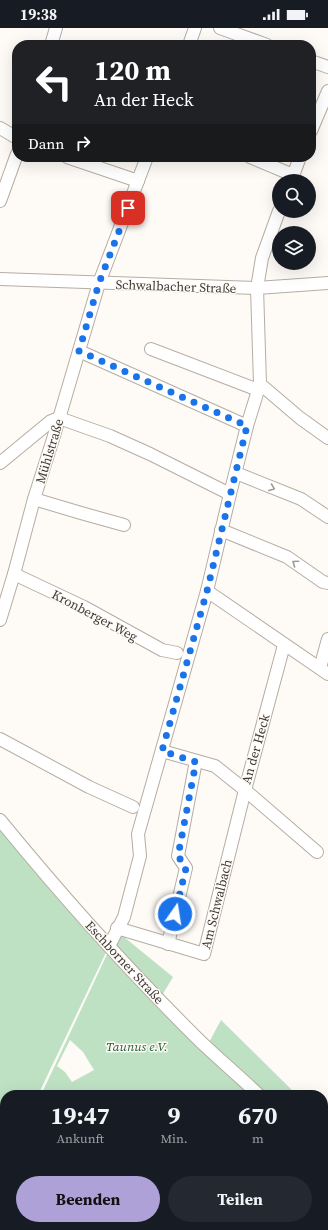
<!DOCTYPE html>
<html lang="de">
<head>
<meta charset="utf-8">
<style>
	:root { --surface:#171b24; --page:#242831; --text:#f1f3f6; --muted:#9ea1a6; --accent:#aea1d8 }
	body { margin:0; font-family:"Source Serif 4",serif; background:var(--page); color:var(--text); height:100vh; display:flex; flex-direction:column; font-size:15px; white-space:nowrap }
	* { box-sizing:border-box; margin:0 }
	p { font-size:13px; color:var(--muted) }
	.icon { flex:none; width:22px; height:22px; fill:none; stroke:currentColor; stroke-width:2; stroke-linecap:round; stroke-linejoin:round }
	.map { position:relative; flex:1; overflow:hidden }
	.side { position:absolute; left:0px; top:1062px; width:328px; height:140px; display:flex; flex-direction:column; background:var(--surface); border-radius:16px 16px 0 0; box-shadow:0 4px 16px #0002 }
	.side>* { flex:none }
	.hud { position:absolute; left:12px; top:12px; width:304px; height:122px; border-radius:16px; box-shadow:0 4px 16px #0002; background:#202124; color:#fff; overflow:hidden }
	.fabs { position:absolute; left:272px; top:146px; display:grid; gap:8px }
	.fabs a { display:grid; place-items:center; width:44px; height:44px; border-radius:50%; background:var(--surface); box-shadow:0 4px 16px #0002; font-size:20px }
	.pin { position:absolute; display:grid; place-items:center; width:34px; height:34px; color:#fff; margin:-17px; border-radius:8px; box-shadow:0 2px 6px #0006 }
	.me { position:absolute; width:44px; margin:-22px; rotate:13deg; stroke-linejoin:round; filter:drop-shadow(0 0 3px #0008) }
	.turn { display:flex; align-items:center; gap:14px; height:84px; padding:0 16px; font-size:18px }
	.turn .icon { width:52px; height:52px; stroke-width:2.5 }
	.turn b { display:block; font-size:28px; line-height:34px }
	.then { display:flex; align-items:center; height:38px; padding:0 16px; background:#0003; gap:8px; font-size:15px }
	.eta { display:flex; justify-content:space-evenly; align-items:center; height:68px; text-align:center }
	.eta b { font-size:24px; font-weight:700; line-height:28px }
	.cta { display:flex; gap:8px; margin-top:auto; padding:8px 16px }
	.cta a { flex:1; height:46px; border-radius:24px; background:var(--accent); color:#111; font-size:16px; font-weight:700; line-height:46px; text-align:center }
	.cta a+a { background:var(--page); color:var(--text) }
	.status { display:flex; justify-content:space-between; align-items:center; height:28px; padding:0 20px; background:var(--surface); direction:ltr }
	.status svg { height:11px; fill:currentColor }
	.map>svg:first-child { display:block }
	.green { fill:#bee1c3; fill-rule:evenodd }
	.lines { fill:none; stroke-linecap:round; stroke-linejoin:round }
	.stream { stroke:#618a92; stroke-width:2.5 }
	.minor-casing { stroke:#b6ada2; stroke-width:14 }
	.minor { stroke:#fff; stroke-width:12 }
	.oneway { stroke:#9e9c9a }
	.route { stroke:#1a73e8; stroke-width:7; stroke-dasharray:0 12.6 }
	.labels { text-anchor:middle; stroke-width:3; stroke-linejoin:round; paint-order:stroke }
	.street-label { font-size:13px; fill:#3d3934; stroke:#fefaf6 }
	.park-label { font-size:13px; font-style:italic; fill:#215c30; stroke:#fefaf6 }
</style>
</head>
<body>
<div class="status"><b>19:38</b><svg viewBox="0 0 49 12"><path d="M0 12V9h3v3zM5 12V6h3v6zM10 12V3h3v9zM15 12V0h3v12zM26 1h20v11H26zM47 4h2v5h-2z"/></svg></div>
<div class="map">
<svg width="328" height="1202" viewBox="0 0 328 1202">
	<rect width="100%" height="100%" fill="#fefaf6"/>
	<g class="green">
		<path d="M0,792L109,918L38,1067H5L4,1135L0,1133Z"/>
		<path d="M119,905L173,949L161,969L114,922Z"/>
		<path d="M110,920L207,1018L221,992L297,1067H97V1063L86,1062V1067H41ZM70,1012L83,1024L94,1042L72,1054L65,1044L57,1038Z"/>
		<path d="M323,1092L328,1097V1202H78L86,1197H323Z"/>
	</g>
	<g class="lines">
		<g class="stream">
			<path d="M323,1140L328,1138"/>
			<path d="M175,1202L187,1197"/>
		</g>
		<g class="minor-casing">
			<g id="minor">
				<path d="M220,0L267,17"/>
				<path d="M51,17L56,0"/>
				<path d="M189,17L195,0"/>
				<path d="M311,33L328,39"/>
				<path d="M0,100L17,110"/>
				<path d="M311,103L328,63"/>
				<path d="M67,129L138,153"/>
				<path d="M250,129L293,147"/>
				<path d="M291,153L300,129"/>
				<path d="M0,173L17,126"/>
				<path d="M0,251L257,260L328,255"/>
				<path d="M151,321L258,362"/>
				<path d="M79,323L247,398"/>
				<path d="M260,356L300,390L328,410"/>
				<path d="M0,435L51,393L59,390L110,408L150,426L230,466"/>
				<path d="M236,445L301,471L328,489"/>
				<path d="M34,471L81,485L124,497"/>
				<path d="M221,502L287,529L323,554L328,555"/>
				<path d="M14,546L84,579L162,622L177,625"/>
				<path d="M207,563L328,646"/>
				<path d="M0,592L14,546L34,471L53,411L99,255L147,129"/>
				<path d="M320,640L328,611"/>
				<path d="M0,711L89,759L133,779"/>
				<path d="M162,723L215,738L245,762L317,824"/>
				<path d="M0,792C63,869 130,944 201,1014C220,1032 240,1049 259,1067"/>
				<path d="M117,900L204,926L245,762L284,617"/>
				<path d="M168,916L186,840L178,828L196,733"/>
				<path d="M109,918L124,889L140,828L138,806L207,563L230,466L247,398L260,356L257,260L262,230L279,183"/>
				<path d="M323,1115L328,1117"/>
			</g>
		</g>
		<use href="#minor" class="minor"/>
	</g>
	<defs><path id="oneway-chevron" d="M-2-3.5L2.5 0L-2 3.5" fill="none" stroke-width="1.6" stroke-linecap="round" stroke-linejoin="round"/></defs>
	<g class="oneway">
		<use href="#oneway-chevron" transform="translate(272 460) rotate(22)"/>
		<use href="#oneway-chevron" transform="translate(295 535) rotate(-145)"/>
	</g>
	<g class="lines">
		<path class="route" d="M128,180L99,255L79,323L247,398L207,563L162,723L196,734L178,828L186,840L175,886"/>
	</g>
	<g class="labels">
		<g class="street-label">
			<text transform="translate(176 258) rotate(2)" y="5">Schwalbacher Straße</text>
			<text transform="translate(49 423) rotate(-73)" y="5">Mühlstraße</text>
			<text transform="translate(95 587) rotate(28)" y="5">Kronberger Weg</text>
			<text transform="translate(255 721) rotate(-74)" y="5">An der Heck</text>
			<text transform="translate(216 876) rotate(-76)" y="5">Am Schwalbach</text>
			<text transform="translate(125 934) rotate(47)" y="5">Eschborner Straße</text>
		</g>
		<g class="park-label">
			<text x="137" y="1023">Taunus e.V.</text>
		</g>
	</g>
</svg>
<div class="fabs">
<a><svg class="icon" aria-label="search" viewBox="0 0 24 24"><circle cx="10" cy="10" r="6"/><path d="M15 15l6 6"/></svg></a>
<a><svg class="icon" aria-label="layers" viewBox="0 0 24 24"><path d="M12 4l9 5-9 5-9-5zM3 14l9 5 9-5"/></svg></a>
</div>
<div class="pin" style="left:128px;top:180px;background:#d93025"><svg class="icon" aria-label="arrive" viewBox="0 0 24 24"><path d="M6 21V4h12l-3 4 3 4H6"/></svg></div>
<svg class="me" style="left:175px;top:886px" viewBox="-20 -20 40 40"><circle r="17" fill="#1a73e8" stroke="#fff" stroke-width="3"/><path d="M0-11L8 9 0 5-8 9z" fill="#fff"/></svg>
<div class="hud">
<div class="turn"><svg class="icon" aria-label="left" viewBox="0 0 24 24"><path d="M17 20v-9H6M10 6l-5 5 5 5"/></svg><div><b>120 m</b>An der Heck</div></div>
<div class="then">Dann<svg class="icon" aria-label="right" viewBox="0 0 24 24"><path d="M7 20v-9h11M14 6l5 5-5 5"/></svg></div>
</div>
<section class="side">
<div class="eta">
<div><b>19:47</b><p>Ankunft</p></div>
<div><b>9</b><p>Min.</p></div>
<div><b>670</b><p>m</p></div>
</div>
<div class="cta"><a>Beenden</a><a>Teilen</a></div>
</section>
</div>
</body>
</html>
